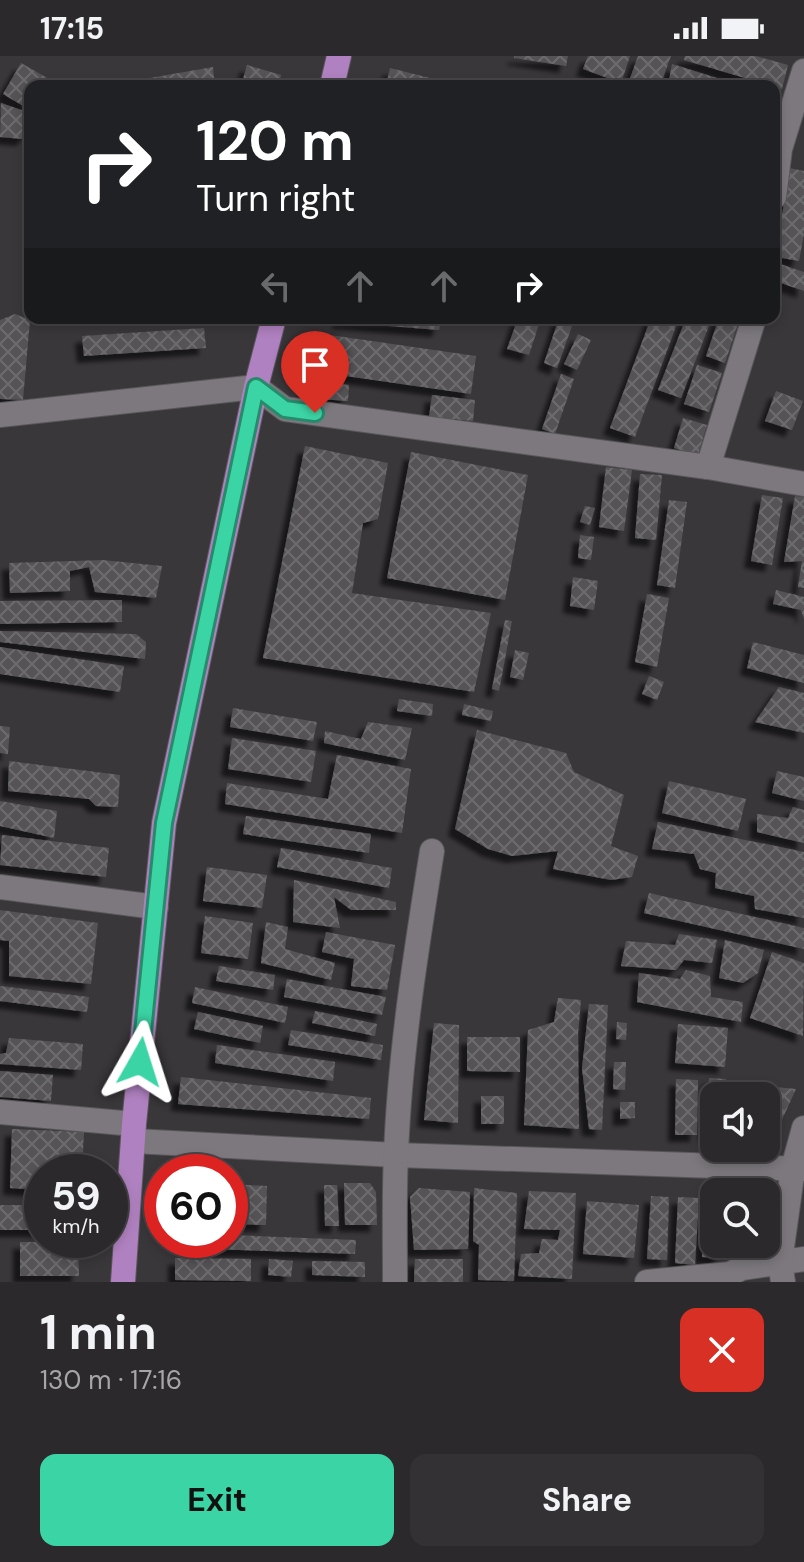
<!DOCTYPE html>
<html lang="en">
<head>
<meta charset="utf-8">
<style>
	:root { --surface:#2c292c; --page:#343134; --text:#f1f3f6; --muted:#a6a6a9; --line:#484548; --accent:#3bd4a4 }
	body { margin:0; font-family:"DM Sans",sans-serif; background:var(--page); color:var(--text); height:100vh; display:flex; flex-direction:column; font-size:30px; white-space:nowrap }
	* { box-sizing:border-box; margin:0 }
	p { font-size:26px; color:var(--muted) }
	.icon { flex:none; width:44px; height:44px; fill:none; stroke:currentColor; stroke-width:2; stroke-linecap:round; stroke-linejoin:round }
	.map { position:relative; height:1226px; overflow:hidden }
	.details { display:flex; flex-direction:column; background:var(--surface); flex:1 }
	.details>* { flex:none }
	.top-card { position:absolute; left:24px; top:24px; width:756px; height:244px; border-radius:16px; box-shadow:0 4px 12px #0003,0 0 0 2px var(--line); background:#202124; color:#fff; overflow:hidden }
	.controls { position:absolute; left:700px; top:1026px; display:grid; gap:16px }
	.controls a { display:grid; place-items:center; width:80px; height:80px; border-radius:16px; background:var(--surface); box-shadow:0 4px 12px #0003,0 0 0 2px var(--line); font-size:40px }
	.speed { position:absolute; left:24px; top:1098px; display:flex; gap:16px; font-size:40px; font-weight:700; text-align:center }
	.speed>* { display:grid; place-content:center; width:104px; height:104px; border-radius:50%; background:var(--surface); box-shadow:0 4px 12px #0003,0 0 0 2px var(--line); line-height:1 }
	.speed small { font-size:20px; font-weight:400 }
	.speed .limit { border:12px solid #d22; background:#fff; color:#111 }
	.pin { position:absolute; display:grid; place-items:center; width:68px; height:68px; color:#fff; margin:-82px -34px; border-radius:50% 50% 50% 0; rotate:-45deg; box-shadow:0 0 8px #0007 }
	.pin .icon { rotate:45deg }
	.me { position:absolute; width:88px; margin:-44px; rotate:6deg; stroke-linejoin:round; filter:drop-shadow(0 0 6px #0008) }
	.turn { display:flex; align-items:center; gap:28px; height:168px; padding:0 40px; font-size:36px }
	.turn .icon { width:104px; height:104px; stroke-width:2.5 }
	.turn b { display:block; font-size:56px; line-height:68px }
	.lanes { display:flex; align-items:center; height:76px; padding:0 40px; background:#0003; justify-content:center; gap:40px; direction:ltr }
	.lanes .off { opacity:.35 }
	.round { display:grid; place-items:center; flex:none; width:84px; height:84px; border-radius:16px; background:var(--page) }
	.head { display:flex; align-items:center; justify-content:space-between; height:136px; padding:0 40px }
	h1 { font-size:48px; font-weight:700; line-height:60px }
	.action { display:flex; gap:16px; margin-top:auto; padding:16px 40px }
	.action a { flex:1; height:92px; border-radius:16px; background:var(--accent); color:#111; font-size:32px; font-weight:700; line-height:92px; text-align:center }
	.action a+a { background:var(--page); color:var(--text) }
	.status { display:flex; justify-content:space-between; align-items:center; height:56px; padding:0 40px; background:var(--surface); direction:ltr }
	.status svg { height:22px; fill:currentColor }
	.map>svg:first-child { display:block }
	.building { fill:url(#building-cross-hatch); filter:url(#shadow) }
	.lines { fill:none; stroke-linecap:round; stroke-linejoin:round }
	.street-casing { stroke:#59565a; stroke-width:26 }
	.primary-casing { stroke:#59565a; stroke-width:26 }
	.street { stroke:#7c787d; stroke-width:24 }
	.primary { stroke:#b081c0; stroke-width:24 }
	.route-casing { stroke:#268a6b; stroke-width:20 }
	.route { stroke:#3bd4a4; stroke-width:14 }
</style>
</head>
<body>
<div class="status"><b>17:15</b><svg viewBox="0 0 49 12"><path d="M0 12V9h3v3zM5 12V6h3v6zM10 12V3h3v9zM15 12V0h3v12zM26 1h20v11H26zM47 4h2v5h-2z"/></svg></div>
<div class="map">
<svg width="804" height="1226" viewBox="0 0 804 1226">
	<defs>
		<pattern id="building-cross-hatch" width="8" height="8" patternUnits="userSpaceOnUse" patternTransform="scale(2)"><rect width="8" height="8" fill="#555256"/><path d="M0 0l8 8M0 8l8-8" fill="none" stroke="#6d6b6e"/></pattern>
		<filter id="shadow"><feDropShadow dx="-7" dy="7" stdDeviation="2" flood-color="#0009"/></filter>
	</defs>
	<rect width="100%" height="100%" fill="#3a373b"/>
	<g class="building">
		<path d="M514,0H568L566,10L514,2Z"/>
		<path d="M588,0H630L621,27L583,13Z"/>
		<path d="M638,0H671L660,30H633L628,28Z"/>
		<path d="M685,0H756L788,9L782,33L684,4Z"/>
		<path d="M21,7L51,24L47,30H30V54L3,38Z"/>
		<path d="M672,8L739,29L738,30H668Z"/>
		<path d="M247,9L281,19L279,30H241Z"/>
		<path d="M213,11L215,30H121V27Z"/>
		<path d="M390,12L458,29V30H386Z"/>
		<path d="M1,47L30,57V75L23,83L0,81Z"/>
		<path d="M789,112L804,115V178L799,205L782,202L778,187Z"/>
		<path d="M780,208L804,216V235L775,225Z"/>
		<path d="M15,258L30,264L23,344L0,343V264Z"/>
		<path d="M339,262H442L439,274L339,266Z"/>
		<path d="M518,262H541L529,299L507,293Z"/>
		<path d="M559,262H575L557,312L544,307Z"/>
		<path d="M651,262H679L635,381L610,372Z"/>
		<path d="M686,262H712L681,342L658,334Z"/>
		<path d="M719,262H740L725,307L706,300Z"/>
		<path d="M204,272L206,292L84,300L82,280Z"/>
		<path d="M323,278L476,300L471,338L318,316Z"/>
		<path d="M578,278L591,284L577,314L564,308Z"/>
		<path d="M697,309L722,317L709,356L684,348Z"/>
		<path d="M561,318L574,323L555,378L542,373Z"/>
		<path d="M306,325L349,329L348,345L304,342Z"/>
		<path d="M776,335L803,345L792,374L765,365Z"/>
		<path d="M432,339L475,344L473,365L429,361Z"/>
		<path d="M683,362L707,369L698,399L674,392Z"/>
		<path d="M305,390L388,407L378,463L363,467L352,537L491,557L474,636L263,602Z"/>
		<path d="M411,396L528,419L505,544L387,522Z"/>
		<path d="M606,411L632,414L624,475L599,471Z"/>
		<path d="M640,418L662,419L656,484L635,482Z"/>
		<path d="M762,439L783,442L772,509L751,505Z"/>
		<path d="M795,440L804,441V532L798,531L802,505L784,506Z"/>
		<path d="M669,444L687,446L675,532L657,529Z"/>
		<path d="M585,450L595,452L590,469L580,466Z"/>
		<path d="M580,479L594,481L591,504L578,502Z"/>
		<path d="M103,504L162,510L156,542L95,536L89,511L70,515V535L10,537L9,507Z"/>
		<path d="M573,521L598,525L594,554L570,550Z"/>
		<path d="M776,534L804,541V563L801,554L773,548Z"/>
		<path d="M647,538L669,542L657,611L635,606Z"/>
		<path d="M122,544V566L0,568V545Z"/>
		<path d="M505,564L512,565L499,635L492,633Z"/>
		<path d="M0,575L136,578L146,586L145,603L0,586Z"/>
		<path d="M753,586L804,599V627L747,612Z"/>
		<path d="M0,591L124,610L120,636L0,618Z"/>
		<path d="M515,594L529,597L523,624L510,621Z"/>
		<path d="M649,620L664,626L657,644L642,638Z"/>
		<path d="M779,631L804,637V677L755,666Z"/>
		<path d="M399,643L433,648L432,660L397,655Z"/>
		<path d="M464,648L493,655L491,665L462,659Z"/>
		<path d="M233,652L317,666L313,685L230,671Z"/>
		<path d="M368,666L412,672L405,704L324,687L325,675L361,683Z"/>
		<path d="M0,670L10,671L8,698L0,697Z"/>
		<path d="M477,674L566,697L574,716L624,739L611,790L638,800L632,821L611,824L553,813L558,795L512,800L488,793L455,773Z"/>
		<path d="M232,682L316,695L311,726L228,713Z"/>
		<path d="M337,699L411,713L402,777L225,748L227,727L328,743Z"/>
		<path d="M9,705L120,719L118,751L96,750L89,743L8,735Z"/>
		<path d="M777,715L804,721V745L772,737Z"/>
		<path d="M669,725L746,743L738,775L662,757Z"/>
		<path d="M0,745L57,755L54,782L0,770Z"/>
		<path d="M793,751L804,754V787L757,776V758L788,762Z"/>
		<path d="M246,760L371,778L369,797L243,778Z"/>
		<path d="M658,766L804,796V862L755,853L754,840L715,832L716,817L700,813L694,798L652,793Z"/>
		<path d="M2,779L109,792L106,821L0,809Z"/>
		<path d="M281,792L392,812L389,832L277,811Z"/>
		<path d="M207,811L267,819L262,852L203,845Z"/>
		<path d="M294,824L396,846V854H351L334,841L340,872L293,866Z"/>
		<path d="M649,837L804,872V893L644,857Z"/>
		<path d="M0,854L98,867L91,928L9,920V885L0,884Z"/>
		<path d="M205,860L253,867L248,903L201,897Z"/>
		<path d="M266,866L288,871L285,893L335,907L331,924L261,907Z"/>
		<path d="M326,876L395,889L387,934L351,930L354,903L322,896Z"/>
		<path d="M679,878L717,884L712,907L684,904L676,914L621,910L626,885L675,889Z"/>
		<path d="M725,884L764,894L758,917L743,927L719,922Z"/>
		<path d="M772,896L804,907L803,980L750,962Z"/>
		<path d="M219,910L275,919L273,934L216,925Z"/>
		<path d="M686,914L710,920L711,941L743,946L741,966L637,946L639,917L680,923Z"/>
		<path d="M287,923L386,941L382,959L284,941Z"/>
		<path d="M0,930L89,941L87,956L0,945Z"/>
		<path d="M195,931L288,951L285,967L192,947Z"/>
		<path d="M558,942L581,944L578,977L579,1073L524,1069L528,974L554,966Z"/>
		<path d="M589,948L608,949L602,1074L589,1073L582,1012Z"/>
		<path d="M315,955L377,968L375,980L312,967Z"/>
		<path d="M198,956L263,970L260,987L194,973Z"/>
		<path d="M617,966L627,967L626,984L616,983Z"/>
		<path d="M434,967L459,969L458,1067L424,1064Z"/>
		<path d="M678,968L728,972L725,1011L675,1007Z"/>
		<path d="M291,974L383,989L381,1004L288,989Z"/>
		<path d="M467,981H520V1016L467,1015Z"/>
		<path d="M9,982L83,988L81,1014L0,1008V998L6,997Z"/>
		<path d="M217,989L335,1006L333,1025L215,1007Z"/>
		<path d="M614,1006H626L625,1034L613,1033Z"/>
		<path d="M0,1015L53,1019L51,1045L0,1041Z"/>
		<path d="M181,1021L371,1042L369,1063L178,1048Z"/>
		<path d="M709,1022L726,1023L724,1040H714V1078H705Z"/>
		<path d="M676,1023L698,1024L697,1079H675Z"/>
		<path d="M738,1027L796,1033L776,1077H766V1040H736Z"/>
		<rect x="481" y="1040" width="23" height="28"/>
		<path d="M620,1046H635V1062L620,1063Z"/>
		<path d="M12,1073L84,1076L82,1116H42V1134L10,1132Z"/>
		<path d="M344,1127H370L376,1136L377,1169H345Z"/>
		<path d="M230,1128L267,1130L266,1169L230,1168Z"/>
		<path d="M324,1129H337L339,1170H325Z"/>
		<path d="M419,1132L470,1136L468,1193L414,1194L410,1141Z"/>
		<path d="M474,1132L517,1137L514,1225L478,1224L479,1189L473,1185Z"/>
		<path d="M529,1135L576,1137L572,1223L518,1220L521,1198L539,1197L542,1183L558,1184L560,1174L524,1173Z"/>
		<path d="M651,1140L669,1141L667,1204L647,1203Z"/>
		<path d="M678,1141L699,1142L695,1209L675,1207Z"/>
		<path d="M705,1144H714V1188H722L721,1202L702,1201Z"/>
		<path d="M587,1145L639,1149L634,1202L583,1198Z"/>
		<rect x="0" y="1149" width="42" height="25"/>
		<path d="M230,1179L356,1184L355,1198L209,1193L210,1184H230Z"/>
		<path d="M20,1186H78L79,1220H20Z"/>
		<path d="M175,1202L251,1203V1225L175,1224Z"/>
		<path d="M269,1203L293,1205L291,1221L268,1219Z"/>
		<path d="M415,1203H463V1226H414Z"/>
		<path d="M312,1205L365,1206V1221L312,1219Z"/>
	</g>
	<g class="lines">
		<g class="street-casing">
			<g id="street">
				<path d="M774,141L780,93L804,15"/>
				<path d="M0,359L256,331L285,353L708,411L804,428"/>
				<path d="M708,411L754,262"/>
				<path d="M0,831L156,851"/>
				<path d="M0,1056L134,1068"/>
				<path d="M134,1085L396,1099L804,1113"/>
				<path d="M395,1226C395,1183 394,1140 396,1098C400,996 416,895 432,795"/>
				<path d="M647,1226L730,1218L742,1212L804,1203"/>
				<path d="M783,1226L780,1206L793,1112L804,1072"/>
			</g>
		</g>
		<g class="primary-casing">
			<g id="primary">
				<path d="M332,30L339,0"/>
				<path d="M123,1226L134,1068L164,767L256,331L274,262"/>
			</g>
		</g>
		<use href="#street" class="street"/>
		<use href="#primary" class="primary"/>
	</g>
	<g class="lines">
		<g class="route-casing">
			<path id="route" d="M140,1006L164,767L256,331L285,353L315,357"/>
		</g>
		<use href="#route" class="route"/>
	</g>
</svg>
<div class="controls">
<a><svg class="icon" aria-label="sound" viewBox="0 0 24 24"><path d="M4 9h4l5-4v14l-5-4H4zM17 9q2 3 0 6"/></svg></a>
<a><svg class="icon" aria-label="search" viewBox="0 0 24 24"><circle cx="10" cy="10" r="6"/><path d="M15 15l6 6"/></svg></a>
</div>
<div class="speed"><div>59<small>km/h</small></div><div class="limit">60</div></div>
<div class="pin" style="left:315px;top:357px;background:#d93025"><svg class="icon" aria-label="arrive" viewBox="0 0 24 24"><path d="M6 21V4h12l-3 4 3 4H6"/></svg></div>
<svg class="me" style="left:140px;top:1006px" viewBox="-20 -20 40 40"><path d="M0-17L14 15 0 8-14 15z" fill="#3bd4a4" stroke="#fff" stroke-width="4"/></svg>
<div class="top-card">
<div class="turn"><svg class="icon" aria-label="right" viewBox="0 0 24 24"><path d="M7 20v-9h11M14 6l5 5-5 5"/></svg><div><b>120 m</b>Turn right</div></div>
<div class="lanes"><svg class="icon off" aria-label="left" viewBox="0 0 24 24"><path d="M17 20v-9H6M10 6l-5 5 5 5"/></svg><svg class="icon off" aria-label="ahead" viewBox="0 0 24 24"><path d="M12 20V5M6 11l6-6 6 6"/></svg><svg class="icon off" aria-label="ahead" viewBox="0 0 24 24"><path d="M12 20V5M6 11l6-6 6 6"/></svg><svg class="icon" aria-label="right" viewBox="0 0 24 24"><path d="M7 20v-9h11M14 6l5 5-5 5"/></svg></div>
</div>
</div>
<section class="details">
<div class="head"><div><h1>1 min</h1><p>130 m · 17:16</p></div><a class="round" style="background:#d93025;color:#fff"><svg class="icon" aria-label="close" viewBox="0 0 24 24"><path d="M6 6l12 12M18 6L6 18"/></svg></a></div>
<div class="action"><a>Exit</a><a>Share</a></div>
</section>
</body>
</html>
